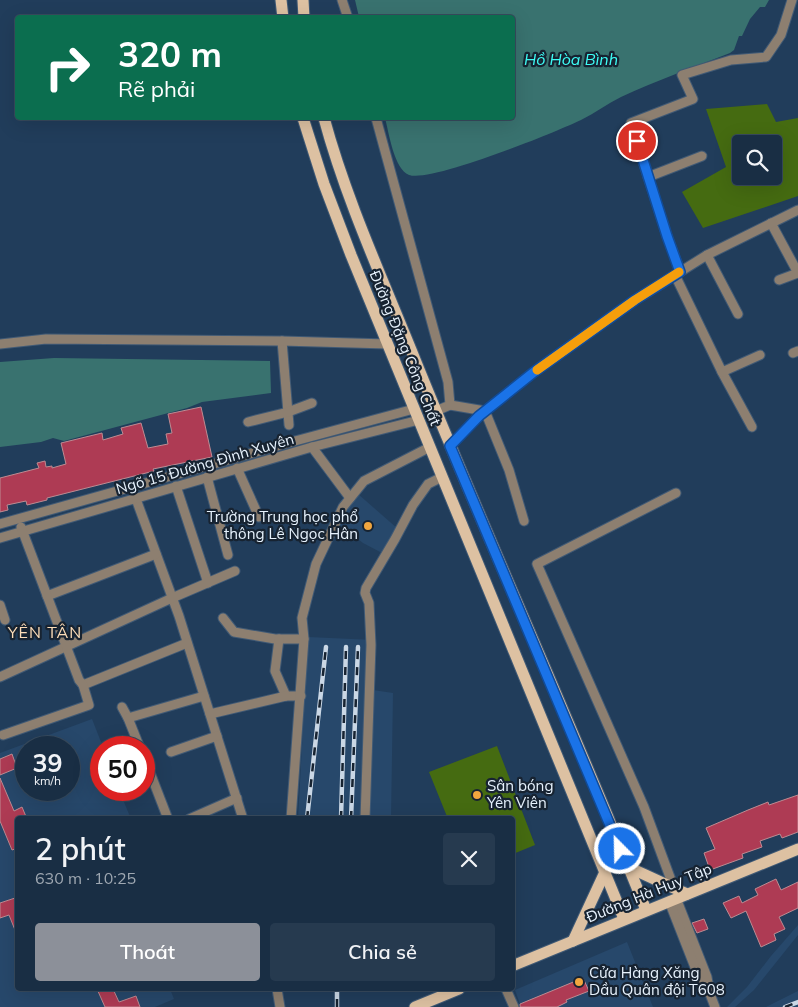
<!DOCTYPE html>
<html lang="vi">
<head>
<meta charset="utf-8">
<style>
	:root { --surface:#192e44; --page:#263a4f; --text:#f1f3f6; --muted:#9fa8b2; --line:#374a5d; --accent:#8c9099 }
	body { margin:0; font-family:Mulish,sans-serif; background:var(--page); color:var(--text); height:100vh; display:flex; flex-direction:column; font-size:19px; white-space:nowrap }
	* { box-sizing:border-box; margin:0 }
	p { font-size:16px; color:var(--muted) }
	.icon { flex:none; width:28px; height:28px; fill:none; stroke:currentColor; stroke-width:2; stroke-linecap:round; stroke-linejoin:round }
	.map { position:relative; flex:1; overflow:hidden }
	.drawer { position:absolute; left:15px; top:816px; width:500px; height:175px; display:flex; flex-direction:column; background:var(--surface); border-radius:5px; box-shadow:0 5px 20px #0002,0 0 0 1px var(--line) }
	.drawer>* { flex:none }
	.hud { position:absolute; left:15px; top:15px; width:500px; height:105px; border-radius:5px; box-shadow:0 5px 20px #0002,0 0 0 1px var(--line); background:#0b6e4f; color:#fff; overflow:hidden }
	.controls { position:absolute; left:732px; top:135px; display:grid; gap:10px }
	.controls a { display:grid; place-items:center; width:50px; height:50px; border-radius:5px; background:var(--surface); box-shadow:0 5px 20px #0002,0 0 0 1px var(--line); font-size:25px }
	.speed { position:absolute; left:15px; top:736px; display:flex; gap:10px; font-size:25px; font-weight:700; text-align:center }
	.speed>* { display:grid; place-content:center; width:65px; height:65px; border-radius:50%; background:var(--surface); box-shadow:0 5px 20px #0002,0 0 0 1px var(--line); line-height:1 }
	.speed small { font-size:12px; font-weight:400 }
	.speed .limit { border:8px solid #d22; background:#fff; color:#111 }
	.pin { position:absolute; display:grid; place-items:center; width:42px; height:42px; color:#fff; margin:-21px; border:2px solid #fff; border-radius:50%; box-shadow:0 1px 5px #0007 }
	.me { position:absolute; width:55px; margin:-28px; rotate:337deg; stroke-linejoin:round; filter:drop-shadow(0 0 4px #0008) }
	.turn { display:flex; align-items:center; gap:18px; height:105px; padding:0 20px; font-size:22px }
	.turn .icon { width:65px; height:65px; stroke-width:2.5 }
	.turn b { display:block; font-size:35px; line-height:42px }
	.round { display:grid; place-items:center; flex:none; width:52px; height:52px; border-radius:5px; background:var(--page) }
	.headline { display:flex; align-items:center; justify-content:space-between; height:85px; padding:0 20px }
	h1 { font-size:30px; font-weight:600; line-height:38px }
	.button { display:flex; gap:10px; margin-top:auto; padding:10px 20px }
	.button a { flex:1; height:58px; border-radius:5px; background:var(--accent); color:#fff; font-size:20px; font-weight:600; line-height:58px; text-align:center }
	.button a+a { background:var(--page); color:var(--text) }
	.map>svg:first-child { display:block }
	.built { fill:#27486b; fill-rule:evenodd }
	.green { fill:#456b11; fill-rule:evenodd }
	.water { fill:#39726f }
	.building { fill:#ae3b54; stroke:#be8b92 }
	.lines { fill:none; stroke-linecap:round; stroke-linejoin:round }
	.minor-casing { stroke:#415a75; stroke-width:11 }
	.major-casing { stroke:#415a75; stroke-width:13 }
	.minor { stroke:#8d7f70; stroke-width:9 }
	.major { stroke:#ddc1a2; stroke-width:11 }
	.rail-casing { stroke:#cad7e5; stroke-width:4.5 }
	.rail { stroke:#172331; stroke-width:2.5; stroke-dasharray:8; stroke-linecap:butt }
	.route-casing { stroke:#114b97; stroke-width:12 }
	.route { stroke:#1a73e8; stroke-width:9 }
	.slow { stroke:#f59e0b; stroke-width:9 }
	.poi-dot { fill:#f1a63f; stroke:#172331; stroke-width:2 }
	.labels { text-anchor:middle; stroke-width:4.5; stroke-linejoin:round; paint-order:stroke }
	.street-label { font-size:15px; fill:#e7f2fd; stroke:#172331 }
	.poi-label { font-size:15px; fill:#e7f2fd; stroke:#172331; text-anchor:start }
	.water-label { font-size:16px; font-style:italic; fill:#3efdf6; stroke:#172331 }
	.neighbourhood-label { font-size:16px; letter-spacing:1px; fill:#fdddb8; stroke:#172331 }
</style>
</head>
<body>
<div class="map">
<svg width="798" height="1007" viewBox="0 0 798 1007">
	<rect width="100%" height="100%" fill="#213d5b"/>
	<g class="built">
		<path d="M358,494L398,529L384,554L363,543L338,523Z"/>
		<path d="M308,637L374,640L373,690L393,693L391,819H298Z"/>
		<path d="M92,719L103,747L101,748V790H119L131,819H18V989H170L174,999L155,1007H0V753ZM26,748H69V790H26Z"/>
		<path d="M798,925V935L754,990L735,1007H727L747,987L771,956Z"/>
		<path d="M627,942L653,1007H521L515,990Z"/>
		<path d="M798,991V1007H766Z"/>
	</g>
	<g class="green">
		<path d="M767,104L776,122L798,118V196L703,228L682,192L726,167L706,109ZM741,144H774V176H741Z"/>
		<path d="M497,746L535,845L513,854L512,819H448L429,772Z"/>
	</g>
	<g class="water">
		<path d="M355,0H769L765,7H760L750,19L742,36H739L734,50L730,53C694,67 656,81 621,97C607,104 595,113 581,120C556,132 431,183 409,175C394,169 389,133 385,118H512V18L359,17Z"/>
		<path d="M54,358L270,361L271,393L202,402L187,408L64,441L53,438L41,442L0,447V362Z"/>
	</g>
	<g class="building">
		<path d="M201,407L212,457L153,469L154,471L47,498V500L27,505L26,501L7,505L8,510L0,512V478L39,468L37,463L45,461L46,467L52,466V468L66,464L61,443L102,433L103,440L123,434L121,428L141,423L148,448L168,444L166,434L172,433L168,414Z"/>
		<path d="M12,754L17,768L0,775V759Z"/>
		<path d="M0,778L14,811L22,807L27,819H18V848L12,850L0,821Z"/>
		<path d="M798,795V832L782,838L780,834L760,841L762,847L742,854L743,858L710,870L704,853L715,849L706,828L748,810L768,802L769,805Z"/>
		<path d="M776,879L781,890L798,882V908L779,917L785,929L774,934L776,940L761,947L746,911L731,918L723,903L739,896L742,903L758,895L755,889Z"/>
		<path d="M18,897V934L17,935L9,915L0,918V903Z"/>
		<path d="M704,919L708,929L697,933L692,923Z"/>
		<path d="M583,978L589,991L566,1000L567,1002L557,1007H520V1004Z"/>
		<path d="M97,989H113L119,1002L136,996L140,1007H105Z"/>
	</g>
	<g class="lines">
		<g class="minor-casing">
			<g id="minor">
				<path d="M342,0L348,18"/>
				<path d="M376,118L448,382L450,405L436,411"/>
				<path d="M648,177L702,156"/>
				<path d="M771,223L798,273"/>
				<path d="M707,255L738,314"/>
				<path d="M680,271L667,236L631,123L693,99L682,75L731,60L766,57L781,35L792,0"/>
				<path d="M675,275L722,372L752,427"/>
				<path d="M779,280L798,273"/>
				<path d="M282,341L289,425"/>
				<path d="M0,344L46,339L282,341L388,344"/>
				<path d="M793,353L798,351"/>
				<path d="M722,372L760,355"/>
				<path d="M450,405L485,411L509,470L524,521"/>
				<path d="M248,422L288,412L312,403"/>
				<path d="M450,446L479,416L534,372L635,300L707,255L798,210"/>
				<path d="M312,447L350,498"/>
				<path d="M237,468L259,517"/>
				<path d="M207,477L228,555"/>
				<path d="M176,486L208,583"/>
				<path d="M136,499L179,616L243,819"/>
				<path d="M0,524L295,441L414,409"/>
				<path d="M0,538L312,447L419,420"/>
				<path d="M47,596L156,554"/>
				<path d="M0,605L5,620"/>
				<path d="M223,618L234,632L275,639H304"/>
				<path d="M279,639L275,671L286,696H301"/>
				<path d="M0,677L172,598L235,571"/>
				<path d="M83,685L187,643"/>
				<path d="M122,707L128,718L140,748"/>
				<path d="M210,714L286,696"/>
				<path d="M128,718L204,696"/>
				<path d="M3,735L89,705L83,685L79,680L21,527"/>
				<path d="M171,752L217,736"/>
				<path d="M144,757L168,819"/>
				<path d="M189,819L237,798"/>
				<path d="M291,819L304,639L302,618L316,564L343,507L364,481L430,447"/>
				<path d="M365,819L371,645L369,603L365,593L366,588L395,539L413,505L428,484L442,477"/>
				<path d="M674,888L644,807L537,564L676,493"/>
				<path d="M676,898L707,977L710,994L715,1007"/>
				<path d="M669,901L700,980L708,992"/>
				<path d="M277,989L280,1007"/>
				<path d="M506,989L514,1007"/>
			</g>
		</g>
		<g class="major-casing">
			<g id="major">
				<path d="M281,0L283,18"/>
				<path d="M303,0L304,18"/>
				<path d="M303,118L324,184L351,255L624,919"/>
				<path d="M324,118C347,203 385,284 418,367C492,549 573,728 646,910"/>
				<path d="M628,867L687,894"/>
				<path d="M573,941L605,872"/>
				<path d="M512,966L798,849"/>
				<path d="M415,1007L459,989"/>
			</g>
		</g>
		<use href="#minor" class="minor"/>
		<use href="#major" class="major"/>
		<g class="rail-casing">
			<g id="rail">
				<path d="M307,819L326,647"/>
				<path d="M341,819L346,647"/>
				<path d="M351,819L358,647"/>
				<path d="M337,1007V989"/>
				<path d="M785,1007L798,1002"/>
			</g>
		</g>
		<use href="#rail" class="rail"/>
	</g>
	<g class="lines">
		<g class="route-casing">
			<path id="route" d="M620,849L450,446L479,416L534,372L635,300L680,272L667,236L637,141"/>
		</g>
		<use href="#route" class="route"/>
		<path class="slow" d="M537,370L635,300L679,272"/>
	</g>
	<g class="poi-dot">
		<circle cx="368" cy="526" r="5"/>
		<circle cx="477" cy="795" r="5"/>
		<circle cx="579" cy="982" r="5"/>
	</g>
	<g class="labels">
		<g class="street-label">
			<text transform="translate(405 348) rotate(68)" y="5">Đường Đặng Công Chất</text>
			<text transform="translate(205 464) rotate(-16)" y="5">Ngõ 15 Đường Đình Xuyên</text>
			<text transform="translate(649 893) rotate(-22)" y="5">Đường Hà Huy Tập</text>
		</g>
		<g class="poi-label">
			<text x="358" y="522" text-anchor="end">Trường Trung học phổ<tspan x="358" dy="17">thông Lê Ngọc Hân</tspan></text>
			<text x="487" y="791">Sân bóng<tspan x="487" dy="17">Yên Viên</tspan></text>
			<text x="589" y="978">Cửa Hàng Xăng<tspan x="589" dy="17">Dầu Quân đội T608</tspan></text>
		</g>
		<g class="water-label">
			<text x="571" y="65">Hồ Hòa Bình</text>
		</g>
		<g class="neighbourhood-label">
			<text x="45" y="638">YÊN TÂN</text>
		</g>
	</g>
</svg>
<div class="controls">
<a><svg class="icon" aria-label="search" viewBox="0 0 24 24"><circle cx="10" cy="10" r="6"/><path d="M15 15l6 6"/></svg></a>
</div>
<div class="speed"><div>39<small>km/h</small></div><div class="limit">50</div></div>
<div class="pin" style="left:637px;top:141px;background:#d93025"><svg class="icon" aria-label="arrive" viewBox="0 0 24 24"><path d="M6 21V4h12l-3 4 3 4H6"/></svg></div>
<svg class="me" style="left:620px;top:849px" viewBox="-20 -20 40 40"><circle r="17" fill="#1a73e8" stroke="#fff" stroke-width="3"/><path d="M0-11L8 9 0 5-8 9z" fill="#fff"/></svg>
<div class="hud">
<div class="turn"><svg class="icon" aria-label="right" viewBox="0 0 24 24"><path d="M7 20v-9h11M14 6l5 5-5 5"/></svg><div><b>320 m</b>Rẽ phải</div></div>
</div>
<section class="drawer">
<div class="headline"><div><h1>2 phút</h1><p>630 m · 10:25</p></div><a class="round"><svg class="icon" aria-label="close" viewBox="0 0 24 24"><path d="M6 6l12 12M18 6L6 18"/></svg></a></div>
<div class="button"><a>Thoát</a><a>Chia sẻ</a></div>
</section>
</div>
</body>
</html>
